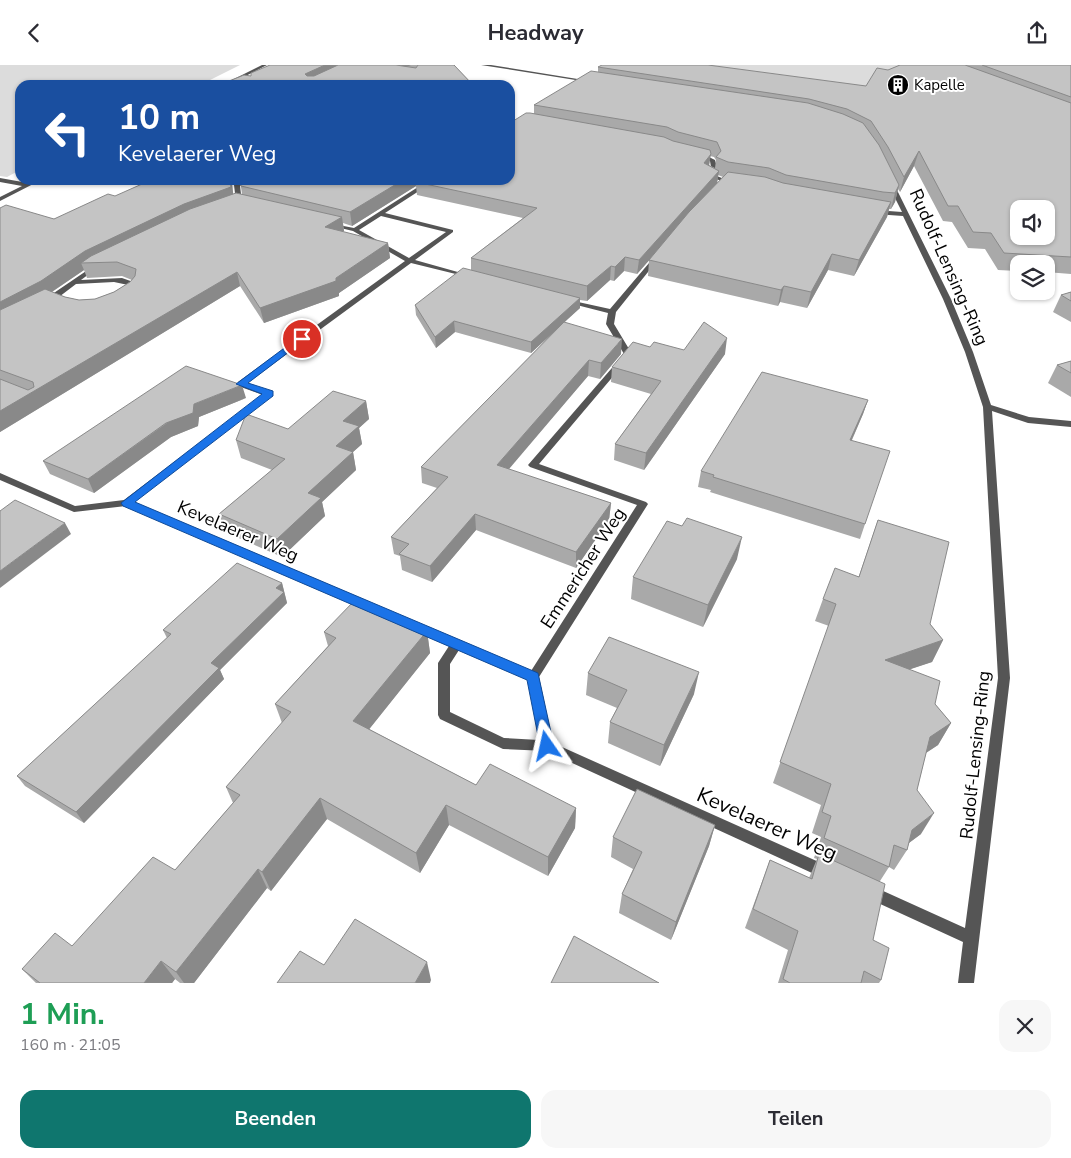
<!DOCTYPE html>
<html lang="de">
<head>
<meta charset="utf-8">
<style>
	:root { --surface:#fff; --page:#f7f7f7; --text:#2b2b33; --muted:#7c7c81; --accent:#0f766e }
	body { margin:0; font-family:"Nunito Sans",sans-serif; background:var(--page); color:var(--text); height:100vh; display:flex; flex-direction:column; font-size:19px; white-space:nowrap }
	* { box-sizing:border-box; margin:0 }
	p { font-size:16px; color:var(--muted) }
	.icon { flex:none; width:28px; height:28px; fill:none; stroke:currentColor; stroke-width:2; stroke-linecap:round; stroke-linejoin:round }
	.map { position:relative; height:918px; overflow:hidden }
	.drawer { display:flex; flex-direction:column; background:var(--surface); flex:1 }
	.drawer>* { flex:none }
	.banner { position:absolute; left:15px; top:15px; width:500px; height:105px; border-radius:15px; box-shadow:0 1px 4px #0004; background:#1a4fa0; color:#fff; overflow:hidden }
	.buttons { position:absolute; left:1010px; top:135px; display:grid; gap:10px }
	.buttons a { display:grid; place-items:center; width:45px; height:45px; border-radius:10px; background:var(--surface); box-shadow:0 1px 4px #0004; font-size:25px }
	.pin { position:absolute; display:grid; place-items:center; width:42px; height:42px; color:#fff; margin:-21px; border:2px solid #fff; border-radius:50%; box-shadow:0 1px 5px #0007 }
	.me { position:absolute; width:55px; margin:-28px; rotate:349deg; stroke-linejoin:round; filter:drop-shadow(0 0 4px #0008) }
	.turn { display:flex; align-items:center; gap:18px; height:105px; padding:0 20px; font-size:22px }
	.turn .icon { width:65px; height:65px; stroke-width:2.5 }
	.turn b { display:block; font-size:35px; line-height:42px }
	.round { display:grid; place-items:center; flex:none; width:52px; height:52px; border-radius:15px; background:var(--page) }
	.head { display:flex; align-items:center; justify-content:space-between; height:85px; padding:0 20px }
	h1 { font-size:30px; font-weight:700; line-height:38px; color:#1e9e55 }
	.action { display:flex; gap:10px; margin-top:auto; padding:10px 20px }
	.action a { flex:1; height:58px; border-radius:15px; background:var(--accent); color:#fff; font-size:20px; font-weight:700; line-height:58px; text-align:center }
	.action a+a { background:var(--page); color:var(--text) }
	header { display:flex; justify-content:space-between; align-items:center; height:65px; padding:0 20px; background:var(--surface); font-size:22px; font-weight:700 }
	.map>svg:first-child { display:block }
	.green { fill:#dcdcdc }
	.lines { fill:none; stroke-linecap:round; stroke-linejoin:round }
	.street { fill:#555; fill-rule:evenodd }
	.wall { fill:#a9a9a9; fill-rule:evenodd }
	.shaded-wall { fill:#898989 }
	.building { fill:#c4c4c4; stroke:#898989; fill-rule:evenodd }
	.route { fill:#1a73e8; stroke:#114b97 }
	.labels { text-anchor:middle; stroke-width:4; stroke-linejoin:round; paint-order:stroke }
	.far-poi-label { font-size:15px; fill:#000; stroke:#fff; text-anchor:start }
	.street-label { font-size:18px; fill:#000; stroke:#fff }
	.near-street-label { font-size:21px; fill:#000; stroke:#fff }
</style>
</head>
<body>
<header><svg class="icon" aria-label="back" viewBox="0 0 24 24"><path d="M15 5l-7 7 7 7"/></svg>Headway<svg class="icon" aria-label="share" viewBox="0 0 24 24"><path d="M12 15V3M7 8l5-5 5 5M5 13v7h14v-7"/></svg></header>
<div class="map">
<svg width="1071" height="918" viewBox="0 0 1071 918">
	<rect width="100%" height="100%" fill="#fff"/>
	<g class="green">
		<path d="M0,0H240L200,20H20V105L7,112L0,111Z"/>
		<path d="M647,0H928L1032,48Z"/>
	</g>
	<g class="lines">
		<g class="street">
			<path d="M262,0H267L228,20H222Z"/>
			<path d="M481,0H491L590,16L588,17Z"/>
			<path d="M697,88H701L715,95L717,102L711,109L733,117V119L705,111L704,110L711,102L710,96L697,90Z"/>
			<path d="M0,113L28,118L34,115H41L0,136V132L22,121L0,117Z"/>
			<path d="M243,115H250L240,121L242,137L239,139L236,137L234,120Z"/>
			<path d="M429,115H436L385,148L453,165V167L415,195L472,211V213L411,198L247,318L273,329L134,437L370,537L372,540L370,543H362L126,441L74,447L0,415V408L75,441L124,435L263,330L238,321V317L405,196L353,166L328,160V158L354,163ZM381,151L446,167L409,193L359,165Z"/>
			<path d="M889,118L894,119L951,234L973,287L991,340L1029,352L1071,356V362L1028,358L992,346L1010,613L974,918H958L963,877L865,832L863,827L865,822L870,820L965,863L998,613L983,342L965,287L943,234L903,151L875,149L872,147L875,145L902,147L888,119Z"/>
			<path d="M655,191L660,192L616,247L614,259L632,289L539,399L646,437L648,439L539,612L553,678L830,802L832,807L830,812L825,814L546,686L503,684L440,654L438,650V598L449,581L410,564L408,561L410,558L414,557L418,558L531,606L637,440L530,402L528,400L624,289L606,259L608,248L565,237L569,235L610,244ZM459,585L528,615L539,675L504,673L450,647V599Z"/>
			<path d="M95,200L97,201V203L81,215L122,213L139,219L140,225L134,226L133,221L114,217L76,219L51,238H45V234Z"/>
		</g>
	</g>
	<g class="wall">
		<path d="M270,0H454L473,20L251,11Z"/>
		<path d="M900,0H1071V209L1046,207V199H1019V206L998,205L985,184L968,183L952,157L943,156L914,101L900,127L898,124L895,137L891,144H889L887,152L854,211L828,205L807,243L780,237L778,241L648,211L649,195L637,209L624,206L614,216L610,215L587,236L580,235V243L564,257L621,289L600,314L588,311L508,404L611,438L609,455L576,503L476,465L432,517L402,505L400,491L394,489L391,472L437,423L422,418L421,402L556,265L531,288L455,267L436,283L416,250L415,240L471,205V193L523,153L417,130L416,121L352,161L343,158L344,166L342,167L388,178L390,193L339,228V231L264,258L240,221L0,367V143L54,154L115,131L232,119L233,129H242L240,115H510L534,49V40L598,7V2L866,21L888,5ZM710,91L714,92L716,95L715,103L709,100ZM718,110L723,112L717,118ZM84,205L87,213L122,211L132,215L130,217L114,227L95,234L79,235L65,232L52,227Z"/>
		<path d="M1071,227V257L1053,247L1061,230Z"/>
		<path d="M650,282L725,289L644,405L614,395L615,379L651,329L611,317L612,302Z"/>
		<path d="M1071,296V332L1048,318L1057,300Z"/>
		<path d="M246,333L199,352L198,361L171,372L94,428L50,409L43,396Z"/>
		<path d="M868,335L863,349L852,375L865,459L860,474L710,427L711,425L698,422L701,406Z"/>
		<path d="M366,336L369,354L359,363L362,379L353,387L356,405L322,437L325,451L282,492L225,467L219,449L272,405L241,393L236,375L288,364Z"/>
		<path d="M878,455L930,559L943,575L932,597L910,604L935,639L951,658L938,680L926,688L917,725L921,769L909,778L907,785L894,805L889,802L880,816L873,875L881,915L879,918H778L788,885L745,863L770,795L809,813L817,794L814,793L821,772L812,768L821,740L773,718L829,561L815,556L823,534L859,511Z"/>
		<path d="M737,494L703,562L631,534L633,512Z"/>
		<path d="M282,518L287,538L220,605L224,614L84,758L25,721L17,711L167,573L163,565Z"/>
		<path d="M427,566L430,588L369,664L476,720L576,743L575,763L548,811L449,760L420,808L327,754L271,826L267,823L194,918H180L175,914L172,918H36L22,904L72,881L175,805L233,738L226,722L282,658L275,639L328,581L324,567Z"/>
		<path d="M588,608L694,629L660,701L608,678L610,657L617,643L586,630Z"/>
		<path d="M715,760L709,781L671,875L619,848L622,829L633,804L611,792L613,772Z"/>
	</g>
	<g class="shaded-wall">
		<path d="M325,0H349L307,20L305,9Z"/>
		<path d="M399,0H411L400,5Z"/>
		<path d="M919,86L914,101L900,127L904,112Z"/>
		<path d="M711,89L709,101L704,98Z"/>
		<path d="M719,106L717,119L637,209L639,195Z"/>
		<path d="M230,115H239L232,119L234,135L81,198L84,205L47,230L0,256V237L85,186Z"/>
		<path d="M403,115H425L416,117V121L352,161L350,147Z"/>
		<path d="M899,120L895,137L891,144L895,128Z"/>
		<path d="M891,137L887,152L854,211L859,195Z"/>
		<path d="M342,152L344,166L327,176L325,162Z"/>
		<path d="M388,178L390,193L339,228V231L264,258L260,243L336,213Z"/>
		<path d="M832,189L828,205L807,243L811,227Z"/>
		<path d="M625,192L624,206L614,216L615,202Z"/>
		<path d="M611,201L610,215L587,236V221Z"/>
		<path d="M237,207L240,221L0,367V346Z"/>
		<path d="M784,221L780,237L778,241L781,225Z"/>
		<path d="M580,233V243L531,288V277Z"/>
		<path d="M454,256L455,267L436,283L435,272Z"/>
		<path d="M727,273L725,289L644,405L646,388Z"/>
		<path d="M622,274L621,289L600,314L601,298Z"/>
		<path d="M589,295L588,311L498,417L497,400Z"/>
		<path d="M242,320L246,333L199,352L198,361L171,372L94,428L88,414L194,339Z"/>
		<path d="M868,335L863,349L845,390L850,375Z"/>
		<path d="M366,336L369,354L359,363L362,379L353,387L356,405L322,437L325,451L282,492L277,474L336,381L343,356Z"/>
		<path d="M611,438L609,455L576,503V487Z"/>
		<path d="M475,449L476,465L432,517L430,501Z"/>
		<path d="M65,458L71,469L0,523V506Z"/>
		<path d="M742,472L737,494L703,562L708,540Z"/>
		<path d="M282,518L287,538L220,605L224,614L84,758L76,747L211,598L276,523Z"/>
		<path d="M427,566L430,588L359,677L353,656Z"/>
		<path d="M943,575L932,597L875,616L885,595Z"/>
		<path d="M699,607L694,629L660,701L664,680Z"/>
		<path d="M951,658L938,680L918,693L930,672Z"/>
		<path d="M320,733L327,754L271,826L262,807Z"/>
		<path d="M446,740L449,760L420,808L416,788Z"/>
		<path d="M576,743L575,763L548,811V792Z"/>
		<path d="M934,748L921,769L902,783L912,765Z"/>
		<path d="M715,760L709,781L671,875L676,857Z"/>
		<path d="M258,804L267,823L194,918H184L176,907Z"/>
		<path d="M161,896L175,914L172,918H144Z"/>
		<path d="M427,897L431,915L430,918H415Z"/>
	</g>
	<g class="building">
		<path d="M270,0H325L305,9L307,11H314L338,0H396L416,3L418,0H454L473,20H219L244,10L251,11V8Z"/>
		<path d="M602,0H708L866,21L877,3L888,5L900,0H965L1071,38V192L1004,188L991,168L973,167L958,141H948L919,86L904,112L888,82L871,56L847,44L809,34L598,2ZM1019,144H1046V171H1019Z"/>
		<path d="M982,0H1071V32Z"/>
		<path d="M591,6L808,38L843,49L863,58L879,80L899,120L895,128L883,127L786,110L769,103L728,97L716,92L721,86L717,77L678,67L667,62L534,40Z"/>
		<path d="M526,48H530L664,72L673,76L710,85L711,89L704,98L719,106L639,195L625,192L615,202L611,201L587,221L471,193L537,143L416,117L418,115H510V58Z"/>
		<path d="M728,107L765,112L783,118L891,137L859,195L832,189L811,227L784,221L781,225L649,195L689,147Z"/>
		<path d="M151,115H230L231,122L184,139L85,186L41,216L0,237V143L6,140L54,154L108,129L115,131Z"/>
		<path d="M240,115H403L350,147L241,121Z"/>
		<path d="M236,128L342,152L325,162L388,178L336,213V216L260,243L237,207L0,346V314L28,325L34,322L33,317L0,305V245L45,224L65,232L79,235L95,234L114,227L130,217L135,211L136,204L117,197L81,198L91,191L190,144Z"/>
		<path d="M463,203L580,233L531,277L454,256L435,272L415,240Z"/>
		<path d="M1071,227V236L1061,230Z"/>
		<path d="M564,257L622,274L601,298L589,295L497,400L611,438L576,487L475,449L430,501L399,489L409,479L391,472L448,412L421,402Z"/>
		<path d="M704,257L727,273L646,388L615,379L661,316L612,302L633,277L650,282L654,277L684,285Z"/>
		<path d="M1071,296V308L1057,300Z"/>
		<path d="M186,301L242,320L194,339L193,348L166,358L88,414L43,396Z"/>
		<path d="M762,307L868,335L850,375L890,386L865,459L713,412L714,410L701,406Z"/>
		<path d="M333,326L366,336L343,356L359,361L336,381L353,387L308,428L321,433L277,474L219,449L285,394L236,375L246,349L288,364Z"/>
		<path d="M15,435L65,458L0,506V446Z"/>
		<path d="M687,453L742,472L708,540L633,512L667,456L682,461Z"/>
		<path d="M878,455L949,477L930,559L943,575L885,595L940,616L935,639L951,658L930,672L917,725L934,748L912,765L907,785L894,780L889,802L824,773L831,751L822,747L831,719L780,697L836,539L823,534L835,503L859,512Z"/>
		<path d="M237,498L282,518L276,523L284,527L211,598L219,603L76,747L17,711L171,569L163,565Z"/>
		<path d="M355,535L427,566L353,656L476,720L490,699L576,743L548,792L446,740L416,788L320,733L262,807L258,804L176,907L161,896L144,918H40L22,904L55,868L72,881L153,792L175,805L240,730L226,722L291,647L275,639L336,573L324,567Z"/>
		<path d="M609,572L699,607L664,680L610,657L627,625L588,608Z"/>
		<path d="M637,724L715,760L676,857L622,829L642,787L613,772Z"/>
		<path d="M819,789L885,819L873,875L889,883L881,915L864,906L861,918H790L783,914L798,866L753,844L770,795L812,814Z"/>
		<path d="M355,854L427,897L415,918H277L300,886L324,900Z"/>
		<path d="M574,871L659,918H551Z"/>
	</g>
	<path class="route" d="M299,272L306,274L248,318L273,326V331L135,437L538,608L554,681L552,685L547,687L542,685L540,681L527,615L123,441L121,438L262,329L236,319Z"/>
	<defs>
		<g id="building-disc" transform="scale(1.125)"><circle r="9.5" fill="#000" stroke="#fff"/><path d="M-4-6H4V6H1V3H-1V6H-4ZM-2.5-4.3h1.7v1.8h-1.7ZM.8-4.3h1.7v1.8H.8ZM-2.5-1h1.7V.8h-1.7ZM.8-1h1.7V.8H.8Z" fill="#fff"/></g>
	</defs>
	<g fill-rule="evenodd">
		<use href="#building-disc" x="898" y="20"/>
	</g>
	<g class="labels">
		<g class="far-poi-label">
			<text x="914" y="25">Kapelle</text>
		</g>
		<g class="street-label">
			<text transform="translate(949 202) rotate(66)" y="6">Rudolf-Lensing-Ring</text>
			<text transform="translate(238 466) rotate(23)" y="6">Kevelaerer Weg</text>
			<text transform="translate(583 503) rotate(-57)" y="6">Emmericher Weg</text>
			<text transform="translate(975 690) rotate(-84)" y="6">Rudolf-Lensing-Ring</text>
		</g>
		<g class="near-street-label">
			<text transform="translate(767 759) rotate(24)" y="7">Kevelaerer Weg</text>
		</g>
	</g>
</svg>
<div class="buttons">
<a><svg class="icon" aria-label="sound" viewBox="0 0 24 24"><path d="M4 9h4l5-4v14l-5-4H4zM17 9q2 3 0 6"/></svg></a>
<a><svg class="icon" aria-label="layers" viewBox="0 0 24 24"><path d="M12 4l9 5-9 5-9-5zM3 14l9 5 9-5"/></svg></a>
</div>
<div class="pin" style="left:302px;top:274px;background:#d93025"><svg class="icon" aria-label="arrive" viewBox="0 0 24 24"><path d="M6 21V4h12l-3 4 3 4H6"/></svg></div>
<svg class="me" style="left:547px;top:681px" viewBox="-20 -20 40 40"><path d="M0-17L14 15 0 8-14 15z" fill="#1a73e8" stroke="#fff" stroke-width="4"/></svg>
<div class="banner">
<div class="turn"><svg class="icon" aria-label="left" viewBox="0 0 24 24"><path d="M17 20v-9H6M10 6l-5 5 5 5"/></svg><div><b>10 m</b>Kevelaerer Weg</div></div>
</div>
</div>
<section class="drawer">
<div class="head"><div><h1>1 Min.</h1><p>160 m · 21:05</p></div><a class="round"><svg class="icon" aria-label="close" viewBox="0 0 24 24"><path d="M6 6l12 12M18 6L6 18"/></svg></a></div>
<div class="action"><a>Beenden</a><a>Teilen</a></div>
</section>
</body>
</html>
